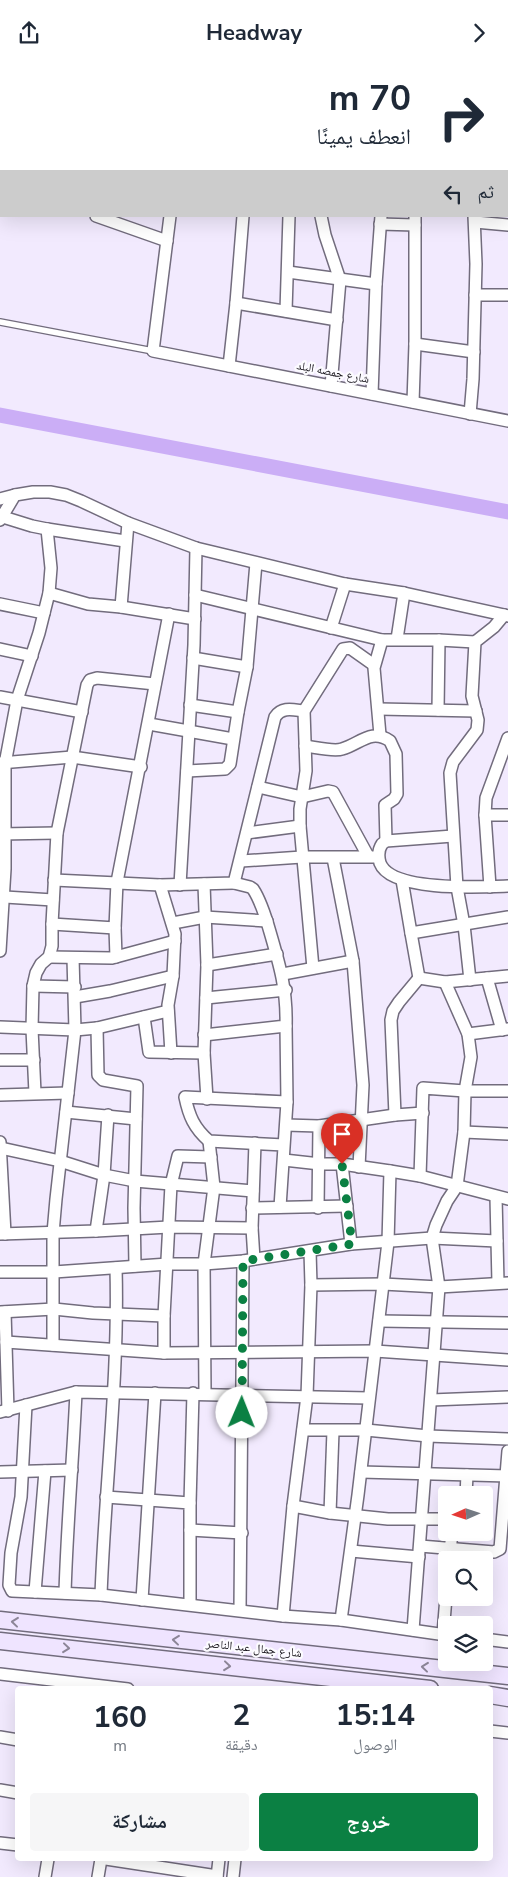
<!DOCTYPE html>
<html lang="ar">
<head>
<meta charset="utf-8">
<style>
	:root { --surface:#fff; --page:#f6f6f7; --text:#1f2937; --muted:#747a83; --accent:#0b8043 }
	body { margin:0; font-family:"Nunito Sans","Noto Naskh Arabic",sans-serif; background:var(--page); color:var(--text); direction:rtl; height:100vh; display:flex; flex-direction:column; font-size:19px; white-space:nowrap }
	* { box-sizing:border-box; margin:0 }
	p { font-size:16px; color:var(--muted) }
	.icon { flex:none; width:28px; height:28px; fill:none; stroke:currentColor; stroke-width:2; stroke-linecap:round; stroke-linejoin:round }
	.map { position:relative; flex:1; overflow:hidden; direction:ltr }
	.details { position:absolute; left:15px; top:1621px; width:478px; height:175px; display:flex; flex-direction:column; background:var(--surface); border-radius:5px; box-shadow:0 5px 20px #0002; direction:rtl }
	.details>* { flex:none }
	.hud { position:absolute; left:0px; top:0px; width:509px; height:152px; box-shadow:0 5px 20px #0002; direction:rtl; background:#fff; color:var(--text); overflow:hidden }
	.needle { width:32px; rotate:267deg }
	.controls { position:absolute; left:438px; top:1421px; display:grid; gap:10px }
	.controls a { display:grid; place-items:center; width:55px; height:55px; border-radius:5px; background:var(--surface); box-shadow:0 5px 20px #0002; font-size:25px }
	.pin { position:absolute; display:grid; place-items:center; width:42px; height:42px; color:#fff; margin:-51px -21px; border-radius:50% 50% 50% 0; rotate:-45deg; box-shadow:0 0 5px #0007 }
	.pin .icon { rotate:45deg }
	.me { position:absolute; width:55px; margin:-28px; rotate:1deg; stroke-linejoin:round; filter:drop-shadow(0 0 4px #0008) }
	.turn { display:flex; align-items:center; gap:18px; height:105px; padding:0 15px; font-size:22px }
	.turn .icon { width:65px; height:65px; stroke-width:2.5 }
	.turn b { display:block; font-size:35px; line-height:42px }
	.then { display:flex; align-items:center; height:48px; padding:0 15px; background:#0003; gap:10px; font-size:19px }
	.eta { display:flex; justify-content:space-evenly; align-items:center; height:85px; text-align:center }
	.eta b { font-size:30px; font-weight:700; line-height:35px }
	.cta { display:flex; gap:10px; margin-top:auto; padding:10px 15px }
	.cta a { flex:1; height:58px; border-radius:5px; background:var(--accent); color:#fff; font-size:20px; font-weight:700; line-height:58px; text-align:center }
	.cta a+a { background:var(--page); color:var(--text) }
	header { display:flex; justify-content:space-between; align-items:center; height:65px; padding:0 15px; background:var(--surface); font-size:22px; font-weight:700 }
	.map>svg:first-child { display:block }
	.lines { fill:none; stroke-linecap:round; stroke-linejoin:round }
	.canal { stroke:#cbaef6; stroke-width:15 }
	.lane-casing { stroke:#726c7d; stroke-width:8 }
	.street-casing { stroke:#726c7d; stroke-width:14 }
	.secondary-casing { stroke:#726c7d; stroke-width:19 }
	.lane { stroke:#fff; stroke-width:5.5 }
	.street { stroke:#fff; stroke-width:11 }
	.secondary { stroke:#efe4ff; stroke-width:16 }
	.oneway { stroke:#8c8597 }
	.route { stroke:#0b8043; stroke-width:9; stroke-dasharray:0 16.2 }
	.labels { text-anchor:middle; stroke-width:4.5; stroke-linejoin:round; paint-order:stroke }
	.street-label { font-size:12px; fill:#141118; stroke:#fcfbff }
</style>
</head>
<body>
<header><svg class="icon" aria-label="forward" viewBox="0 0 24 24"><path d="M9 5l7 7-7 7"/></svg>Headway<svg class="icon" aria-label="share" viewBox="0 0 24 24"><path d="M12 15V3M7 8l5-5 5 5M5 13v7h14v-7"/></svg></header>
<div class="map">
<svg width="508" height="1812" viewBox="0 0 508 1812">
	<rect width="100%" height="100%" fill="#f2eafe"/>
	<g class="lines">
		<path class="canal" d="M0,350L508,447"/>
		<g class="lane-casing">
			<path id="lane" d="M0,257L153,286"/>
		</g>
		<g class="street-casing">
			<g id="street">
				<path d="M497,0V1"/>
				<path d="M74,1V0"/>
				<path d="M135,1V0"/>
				<path d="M217,1V0"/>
				<path d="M346,1L347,0"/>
				<path d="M416,1L417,0"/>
				<path d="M0,69L1,70"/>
				<path d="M0,129H1"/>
				<path d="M96,151L167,176"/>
				<path d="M170,151L153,286L508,356"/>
				<path d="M321,151L325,170L340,215L331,321"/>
				<path d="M475,157L508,160"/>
				<path d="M380,159L415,160"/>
				<path d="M288,207L376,219"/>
				<path d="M475,230H508"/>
				<path d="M236,238L337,255"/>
				<path d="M286,246L289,151"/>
				<path d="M415,279L474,287"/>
				<path d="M229,301L236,238L243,151"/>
				<path d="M372,329L376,219L381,151"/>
				<path d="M413,337L415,279V151"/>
				<path d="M470,349L473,314L476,199L474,151"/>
				<path d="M0,434L15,430"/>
				<path d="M0,455L15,430L33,427H50L66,430L81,436L128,458L196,483L345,519L404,528L508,551"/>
				<path d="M47,464L125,476"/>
				<path d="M49,528L88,539L121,542L195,554"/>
				<path d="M195,530L382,575H439L475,577"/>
				<path d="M0,539L44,548"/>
				<path d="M121,542L128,458"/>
				<path d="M331,563L345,519"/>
				<path d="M397,574L404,528"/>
				<path d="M0,584L32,591"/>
				<path d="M193,593L247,602"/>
				<path d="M0,632L82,647"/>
				<path d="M190,640L238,647"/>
				<path d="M379,644L476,646"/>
				<path d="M438,645L439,575"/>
				<path d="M149,659L233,674"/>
				<path d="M380,670L374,603L382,575"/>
				<path d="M305,681C314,682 334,687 342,684C360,679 371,663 390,676L396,689L397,729L394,734L385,740L386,776"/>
				<path d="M0,698L72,692L141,702"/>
				<path d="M187,706L225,704L230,699L238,647L247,602L256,498"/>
				<path d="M258,722L302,732L328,726L333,727L368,791"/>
				<path d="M485,750H508"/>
				<path d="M247,768L300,761"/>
				<path d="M0,769L57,768"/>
				<path d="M453,771L386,776L382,779C378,785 378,791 380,798C391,827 481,822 508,821"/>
				<path d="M333,793L353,896L363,1020L359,1102"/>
				<path d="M241,796L302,792H374"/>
				<path d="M54,815L160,820L234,818L275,652C282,641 294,645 304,646"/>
				<path d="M402,815L411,868L508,852"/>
				<path d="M204,819L207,900L204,988L207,1034"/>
				<path d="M160,820L175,869L173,911L168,940L171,988"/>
				<path d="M180,820L194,580L196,483"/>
				<path d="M490,822L485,750L486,733L508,673"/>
				<path d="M5,832L53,835"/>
				<path d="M173,858L205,852L267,856"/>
				<path d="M52,859L115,863L117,817L169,549"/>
				<path d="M115,863L116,892"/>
				<path d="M411,868L419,913"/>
				<path d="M0,886L5,804V699L17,635L39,568L49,528L51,503L47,464L32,461L3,452"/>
				<path d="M49,892L112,893L175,876"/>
				<path d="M207,900L277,889"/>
				<path d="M313,903L300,761V744L306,706L304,646L343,584L350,583L374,600"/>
				<path d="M283,909L353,896"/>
				<path d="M419,913L445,917L508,911"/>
				<path d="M487,913L502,965"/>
				<path d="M470,915L464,860L457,822L450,708L453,697L477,665L478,655L472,631L475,577L494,562L504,550"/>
				<path d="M33,921L75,922"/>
				<path d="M75,932L110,926L173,911"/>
				<path d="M206,933L286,925"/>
				<path d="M144,952L149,987L204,988"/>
				<path d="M286,961L287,1037"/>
				<path d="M0,962L75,965L97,963L168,946"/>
				<path d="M97,963L98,1010L103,1015L137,1021L134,1143L135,1201"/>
				<path d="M468,969L508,964"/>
				<path d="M204,970L286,961C287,925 280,901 270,867C266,853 261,836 253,824L250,822L234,818"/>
				<path d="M0,995H34"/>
				<path d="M35,1028L32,964L33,921L36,908L41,899L49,892L52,881V859L57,768L87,620L90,615L97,613L155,619"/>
				<path d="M0,1030L68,1028"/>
				<path d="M66,1047L136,1054"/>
				<path d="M395,1050L391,955L393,946L399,937L419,913"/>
				<path d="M286,1060L319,1061L395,1050L423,1048"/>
				<path d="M464,1067L508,1069"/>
				<path d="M0,1077L5,1169"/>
				<path d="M1,1083L60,1096L104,1110L135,1116L253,1126"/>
				<path d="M284,1095L320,1099H342L390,1106L420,1111L508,1134"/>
				<path d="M342,1099L351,1179"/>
				<path d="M420,1111L423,1023L465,1026H508"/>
				<path d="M496,1132L498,1218"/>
				<path d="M280,1142L287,1037L185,1032C189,1051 194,1063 209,1076L284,1080"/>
				<path d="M252,1143L347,1141"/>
				<path d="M318,1143L319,1061"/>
				<path d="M252,1163L254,1194"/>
				<path d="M96,1166L104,1110L108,1050"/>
				<path d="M0,1169L96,1166L169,1162L252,1163L255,1078"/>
				<path d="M0,1207H54L168,1199H204L243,1196L351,1179L432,1173L497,1176"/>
				<path d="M311,1220L383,1219L439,1222L508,1218"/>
				<path d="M0,1247L54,1244L93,1248L164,1251"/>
				<path d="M5,1247L8,1346"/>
				<path d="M379,1256L508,1258"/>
				<path d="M6,1277L164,1288L375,1286L508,1295"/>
				<path d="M53,1280V1168L56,1134L75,965L73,893"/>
				<path d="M164,1288V1251L171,1120L178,1091L211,1092"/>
				<path d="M205,1328L204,1199L214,1122L209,1076"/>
				<path d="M431,1335L508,1332"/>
				<path d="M26,1340L21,1432L11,1488L9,1520L12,1526L101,1530L283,1551L341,1555L446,1570"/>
				<path d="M0,1347L76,1327L369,1333"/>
				<path d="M303,1365H366L428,1371L508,1374"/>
				<path d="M0,1407L72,1405"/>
				<path d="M361,1407L508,1411"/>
				<path d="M466,1430L467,1410"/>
				<path d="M106,1432L190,1438V1539"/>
				<path d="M190,1438L193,1328"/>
				<path d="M293,1441L330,1448L388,1454H446"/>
				<path d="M330,1448L333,1366"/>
				<path d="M190,1465L242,1468"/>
				<path d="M420,1481L494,1487L500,1484L508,1386"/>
				<path d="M351,1486L419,1492"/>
				<path d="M449,1495L452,1468"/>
				<path d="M35,1527L45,1406"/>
				<path d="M65,1528C67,1460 73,1394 76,1327"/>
				<path d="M101,1530C105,1421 119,1312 116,1203"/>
				<path d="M142,1535L155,1328"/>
				<path d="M240,1545L243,1196"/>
				<path d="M283,1551L293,1441L307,1331L311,1220L310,1186"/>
				<path d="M341,1555L358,1430L388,1177L390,1106"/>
				<path d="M413,1565L439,1222L432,1173L436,1160L447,1136L457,1121L464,1067L465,1026L471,992L468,969L445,917"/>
				<path d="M443,1569L446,1532"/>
				<path d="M484,1574L508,1577"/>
				<path d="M0,1609L128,1624"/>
				<path d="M490,1666L508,1668"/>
				<path d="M0,1672L18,1675"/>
				<path d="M0,1725L18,1728"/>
				<path d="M0,1778L18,1780"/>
				<path d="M106,1794L217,1811"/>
				<path d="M45,1812L48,1794"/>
				<path d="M98,1812L101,1794"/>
				<path d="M217,1812L219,1794"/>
				<path d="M233,1812L235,1794"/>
			</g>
		</g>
		<g class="secondary-casing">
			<g id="secondary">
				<path d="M0,1555L508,1611"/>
				<path d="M0,1576L430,1624"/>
				<path d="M490,1630L508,1633"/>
			</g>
		</g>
		<use href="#lane" class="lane"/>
		<use href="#street" class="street"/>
		<use href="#secondary" class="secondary"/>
	</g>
	<defs><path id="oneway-chevron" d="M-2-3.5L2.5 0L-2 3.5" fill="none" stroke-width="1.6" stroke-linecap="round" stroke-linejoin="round" transform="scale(1.25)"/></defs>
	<g class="oneway">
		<use href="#oneway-chevron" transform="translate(15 1557) rotate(-174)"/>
		<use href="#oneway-chevron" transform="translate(176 1575) rotate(-174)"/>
		<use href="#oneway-chevron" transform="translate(66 1583) rotate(6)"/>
		<use href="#oneway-chevron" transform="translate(227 1601) rotate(6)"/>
		<use href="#oneway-chevron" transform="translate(425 1602) rotate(-174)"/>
	</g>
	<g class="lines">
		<path class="route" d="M242,1348L243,1196L352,1179L342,1099"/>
	</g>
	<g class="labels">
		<g class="street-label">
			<text transform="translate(333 307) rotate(11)" y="4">شارع جمصه البلد</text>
			<text transform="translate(254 1583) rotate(6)" y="4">شارع جمال عبد الناصر</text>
		</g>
	</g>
</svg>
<div class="controls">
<a><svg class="needle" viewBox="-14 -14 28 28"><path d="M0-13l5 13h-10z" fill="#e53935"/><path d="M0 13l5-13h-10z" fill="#747a83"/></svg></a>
<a><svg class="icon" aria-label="search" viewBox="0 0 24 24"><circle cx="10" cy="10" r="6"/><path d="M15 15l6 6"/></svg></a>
<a><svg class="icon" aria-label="layers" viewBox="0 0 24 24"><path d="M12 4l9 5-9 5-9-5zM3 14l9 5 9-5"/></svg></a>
</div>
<div class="pin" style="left:342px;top:1099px;background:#d93025"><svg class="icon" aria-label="arrive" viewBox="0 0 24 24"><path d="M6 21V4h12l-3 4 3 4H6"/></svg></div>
<svg class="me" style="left:242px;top:1348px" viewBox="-20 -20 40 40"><circle r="19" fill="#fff"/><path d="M0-13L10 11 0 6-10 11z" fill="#0b8043"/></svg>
<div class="hud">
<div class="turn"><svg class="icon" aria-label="right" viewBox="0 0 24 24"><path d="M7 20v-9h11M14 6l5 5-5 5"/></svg><div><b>70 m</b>انعطف يمينًا</div></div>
<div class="then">ثم<svg class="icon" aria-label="left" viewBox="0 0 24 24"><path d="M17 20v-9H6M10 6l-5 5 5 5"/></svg></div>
</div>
<section class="details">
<div class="eta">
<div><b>15:14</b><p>الوصول</p></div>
<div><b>2</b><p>دقيقة</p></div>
<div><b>160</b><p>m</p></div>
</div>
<div class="cta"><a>خروج</a><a>مشاركة</a></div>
</section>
</div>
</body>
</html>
